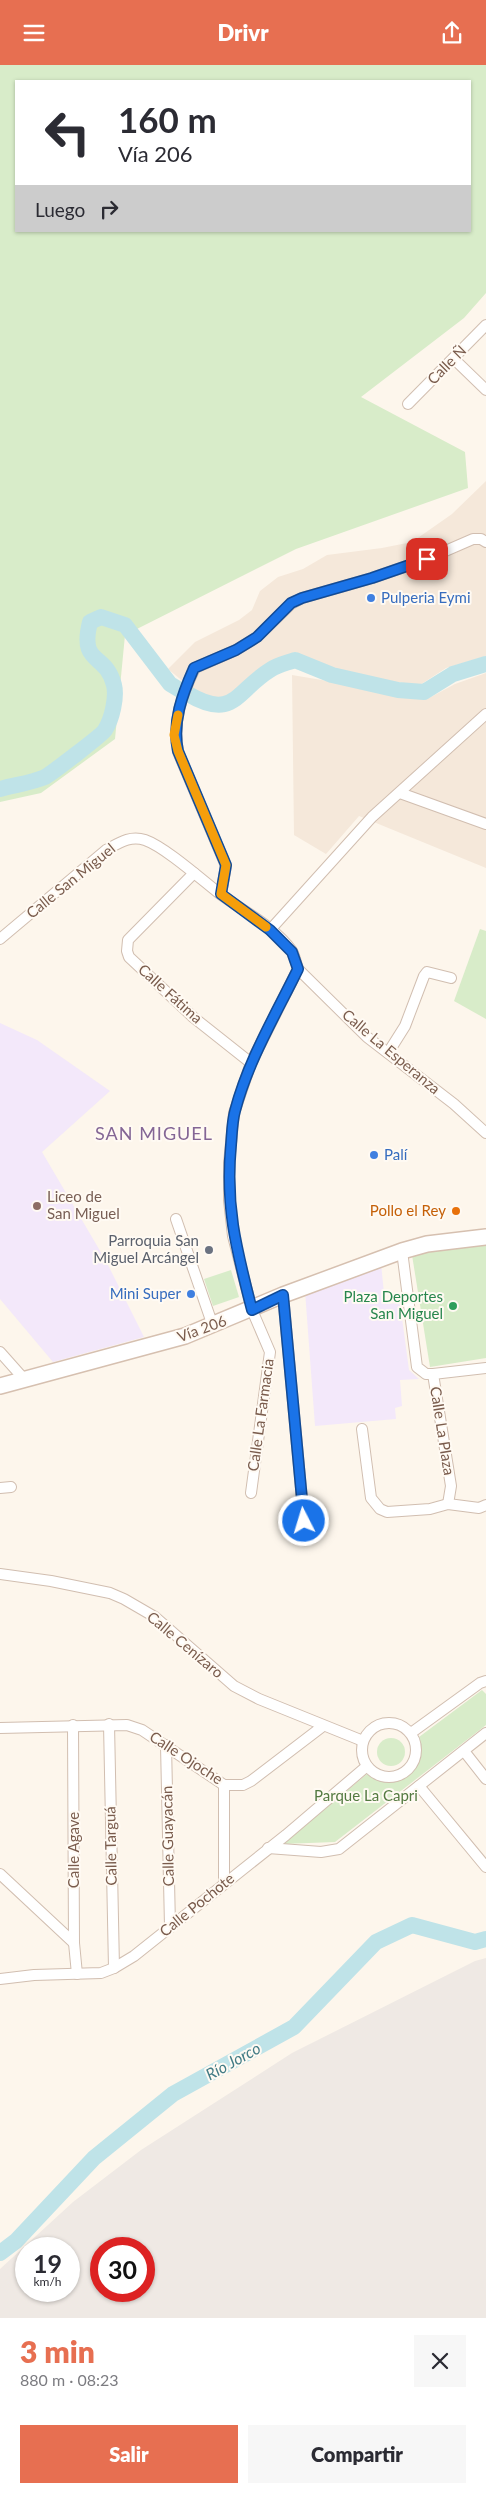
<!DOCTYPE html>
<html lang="es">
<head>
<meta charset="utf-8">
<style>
	:root { --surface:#fff; --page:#f7f7f7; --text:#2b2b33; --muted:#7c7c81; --accent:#e76f51 }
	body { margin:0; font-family:Lato,sans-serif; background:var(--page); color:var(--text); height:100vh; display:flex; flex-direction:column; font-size:19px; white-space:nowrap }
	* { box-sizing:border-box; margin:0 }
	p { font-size:16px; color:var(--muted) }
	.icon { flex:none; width:28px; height:28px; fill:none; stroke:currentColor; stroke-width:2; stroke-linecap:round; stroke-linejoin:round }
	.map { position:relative; height:2253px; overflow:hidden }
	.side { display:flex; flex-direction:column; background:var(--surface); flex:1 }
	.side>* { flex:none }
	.top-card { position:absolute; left:15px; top:15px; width:456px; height:152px; border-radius:0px; box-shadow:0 1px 4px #0004; background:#fff; color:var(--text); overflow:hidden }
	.speed { position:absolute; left:15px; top:2172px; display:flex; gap:10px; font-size:25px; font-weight:700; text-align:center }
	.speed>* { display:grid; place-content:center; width:65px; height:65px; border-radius:50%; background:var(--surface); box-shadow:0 1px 4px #0004; line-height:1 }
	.speed small { font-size:12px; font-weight:400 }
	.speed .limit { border:8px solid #d22; background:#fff; color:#111 }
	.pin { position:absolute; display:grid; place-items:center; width:42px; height:42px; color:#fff; margin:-21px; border-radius:10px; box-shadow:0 2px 8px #0006 }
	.me { position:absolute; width:55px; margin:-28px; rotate:355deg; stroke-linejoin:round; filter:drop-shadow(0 0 4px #0008) }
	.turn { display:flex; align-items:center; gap:18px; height:105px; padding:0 20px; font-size:22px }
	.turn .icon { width:65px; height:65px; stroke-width:2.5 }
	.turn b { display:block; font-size:35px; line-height:42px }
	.then { display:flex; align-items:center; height:48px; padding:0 20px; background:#0003; gap:10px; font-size:19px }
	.round { display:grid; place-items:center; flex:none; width:52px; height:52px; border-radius:0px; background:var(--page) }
	.summary { display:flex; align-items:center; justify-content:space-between; height:85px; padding:0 20px }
	h1 { font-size:30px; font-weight:800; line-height:38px; color:var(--accent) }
	.button { display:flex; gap:10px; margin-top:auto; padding:10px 20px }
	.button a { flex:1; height:58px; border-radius:0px; background:var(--accent); color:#fff; font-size:20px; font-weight:800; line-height:58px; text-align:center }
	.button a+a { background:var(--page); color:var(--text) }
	header { display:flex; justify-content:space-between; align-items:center; height:65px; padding:0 20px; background:var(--accent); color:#fff; font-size:22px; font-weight:800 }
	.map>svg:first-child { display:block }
	.residential { fill:#f5e8da }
	.industrial { fill:#efe9e4; fill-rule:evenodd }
	.education { fill:#f3e8fa }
	.green { fill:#d8ecc9; fill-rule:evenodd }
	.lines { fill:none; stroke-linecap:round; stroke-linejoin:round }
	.river { stroke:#bfe3e8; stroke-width:16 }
	.street-casing { stroke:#d1beb0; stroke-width:12 }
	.secondary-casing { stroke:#d6c0b0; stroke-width:18 }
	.street { stroke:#fff; stroke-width:10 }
	.secondary { stroke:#fff; stroke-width:15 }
	.route-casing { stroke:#114b97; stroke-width:12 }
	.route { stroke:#1a73e8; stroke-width:9 }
	.slow { stroke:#f59e0b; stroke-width:9 }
	.shop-dot { fill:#3f7fe0; stroke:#fffaf3; stroke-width:2 }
	.education-dot { fill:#8d6e63; stroke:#fffaf3; stroke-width:2 }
	.food-dot { fill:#e8710a; stroke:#fffaf3; stroke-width:2 }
	.worship-dot { fill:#6b7280; stroke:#fffaf3; stroke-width:2 }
	.leisure-dot { fill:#2e9e5b; stroke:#fffaf3; stroke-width:2 }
	.labels { text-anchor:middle; stroke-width:4; stroke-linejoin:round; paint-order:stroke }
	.street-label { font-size:15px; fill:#7a5c4d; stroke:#fffaf3 }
	.shop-label { font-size:15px; fill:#366cbe; stroke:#fffaf3; text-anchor:start }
	.education-label { font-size:15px; fill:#785e54; stroke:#fffaf3; text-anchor:start }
	.food-label { font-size:15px; fill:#c56008; stroke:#fffaf3; text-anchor:end }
	.worship-label { font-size:15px; fill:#5b616d; stroke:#fffaf3; text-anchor:end }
	.leisure-label { font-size:15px; fill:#27864d; stroke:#fffaf3; text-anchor:end }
	.park-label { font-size:15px; fill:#537a41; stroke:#fffaf3 }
	.water-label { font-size:16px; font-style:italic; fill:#437c86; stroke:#fffaf3 }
	.quarter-label { font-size:18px; letter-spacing:1px; fill:#846695; stroke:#fffaf3 }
</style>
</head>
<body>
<header><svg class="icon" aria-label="menu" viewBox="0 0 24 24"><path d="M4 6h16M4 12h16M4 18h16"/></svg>Drivr<svg class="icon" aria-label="share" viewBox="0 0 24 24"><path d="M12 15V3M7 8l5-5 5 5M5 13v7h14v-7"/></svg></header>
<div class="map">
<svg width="486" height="2253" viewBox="0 0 486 2253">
	<rect width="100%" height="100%" fill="#fdf6ec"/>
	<g class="residential">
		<path d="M486,416V591L446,603L420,620L371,614L323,600L295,587L264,602L224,634L202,632L168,604L195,577L239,555L252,545L260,526L278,512L303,504L327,490L382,483L412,477L452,449Z"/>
		<path d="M486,608V803L359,751L326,789L294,770L292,610L429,633L455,619Z"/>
	</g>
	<path class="industrial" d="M486,1893V2253H0V2204L73,2137L141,2085L292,1988L475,1896ZM26,2184H69V2226H26ZM101,2184H144V2226H101Z"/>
	<g class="education">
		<path d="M0,958L37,975L110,1026L42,1087L106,1196L144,1272L53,1297L0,1234Z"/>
		<path d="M381,1198L385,1239L400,1238L409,1305L419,1314L400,1315L402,1341L395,1343L396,1354L315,1361L305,1226Z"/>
	</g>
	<g class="green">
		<path d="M0,0H486V228L464,253L361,332L465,387L468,423L296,484L125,570L115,674L41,728L0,737ZM470,16V166H16V16Z"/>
		<path d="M480,864L486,866V954L454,936Z"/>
		<path d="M486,1177V1293L430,1302L412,1190Z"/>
		<path d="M231,1205L239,1232L213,1241L204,1214Z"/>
		<path d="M482,1625L486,1629V1660L335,1777L283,1779L367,1709C399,1727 427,1709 419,1672Z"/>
		<circle cx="391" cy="1687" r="14"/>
	</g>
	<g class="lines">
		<g class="river">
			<path d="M188,629C234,656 236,626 270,605C277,600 287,598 295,595L332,610L398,625L424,627L453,609L486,599"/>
			<path d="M0,724C14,720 31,718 45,712C52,708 102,670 105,665C112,654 117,632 114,620C106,587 79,601 90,557L101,552L125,560L170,619L180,625"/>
			<path d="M0,2188L16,2176L94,2093L173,2029L294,1962L376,1877L412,1860L475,1877L486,1874"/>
		</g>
		<g class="street-casing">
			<g id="street">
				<path d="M454,294L486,325"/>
				<path d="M408,339L486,260"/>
				<path d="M400,728L486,759"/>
				<path d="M194,808L128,875L127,886L129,892L193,952L251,998"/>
				<path d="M221,829L226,801L178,687C172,657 182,630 195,603L236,585L257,572L291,539L302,533L372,513L427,494L473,474H481L486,477"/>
				<path d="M270,865L372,752L486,649"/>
				<path d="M0,874L106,785C119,778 130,770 145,775C165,782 202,815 220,829C243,846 275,862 292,886C295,891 296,899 298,904L251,998L234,1048L229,1098V1135L233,1171L252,1245L270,1287L251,1428"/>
				<path d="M298,904L367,972L454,1039L486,1068"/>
				<path d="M388,988L405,961L424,911L427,907L451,913"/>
				<path d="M176,1154L213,1261"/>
				<path d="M402,1186L417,1302L426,1309H433L451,1421L448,1439"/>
				<path d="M283,1230L304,1456"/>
				<path d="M0,1287L24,1314"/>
				<path d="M433,1309L486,1303"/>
				<path d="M362,1364L371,1433L380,1444L387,1447L430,1444L448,1439L479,1443L486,1440"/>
				<path d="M0,1423L11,1422"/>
				<path d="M0,1509L51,1516L110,1528L124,1534L155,1552L234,1621L259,1634L363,1676"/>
				<circle cx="389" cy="1685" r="27"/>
				<path d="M109,1659L114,1903"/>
				<path d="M73,1660L74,1878L77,1909"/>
				<path d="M0,1663L127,1660L142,1665L224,1720H243L251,1716L323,1661"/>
				<path d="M411,1668L480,1618L486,1616"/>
				<path d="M166,1680L170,1861"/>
				<path d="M464,1686L486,1714"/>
				<path d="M419,1721L486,1802"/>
				<path d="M268,1783L321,1787L339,1784L486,1668"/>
				<path d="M0,1809L74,1878"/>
				<path d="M224,1817V1720"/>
				<path d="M0,1914L34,1910L101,1908L114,1903L134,1891L286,1770L367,1701"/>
			</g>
		</g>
		<g class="secondary-casing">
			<path id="secondary" d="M0,1321L185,1271L283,1230L402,1186L427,1179L486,1172"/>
		</g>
		<use href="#street" class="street"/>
		<use href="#secondary" class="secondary"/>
	</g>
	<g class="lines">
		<g class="route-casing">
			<path id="route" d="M304,1456L283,1230L252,1245C237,1186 225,1143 231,1080C232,1069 232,1057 235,1046C248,996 275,951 298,904L292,887L270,865L221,829L226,800L178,686C172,657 182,630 194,603L236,585L257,572L291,538L302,533L372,513L427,494"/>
		</g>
		<use href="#route" class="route"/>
		<path class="slow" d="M178,650L174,670L178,686L226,800L221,829L266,862"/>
	</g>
	<g class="shop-dot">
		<circle cx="371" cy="533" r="5"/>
		<circle cx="374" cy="1090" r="5"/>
		<circle cx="191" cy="1229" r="5"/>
	</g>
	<circle class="education-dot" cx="37" cy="1141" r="5"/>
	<circle class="food-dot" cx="456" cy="1146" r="5"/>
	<circle class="worship-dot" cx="209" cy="1185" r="5"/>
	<circle class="leisure-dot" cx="453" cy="1241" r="5"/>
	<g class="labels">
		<g class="street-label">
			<text transform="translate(447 300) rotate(-45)" y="5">Calle Ñ</text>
			<text transform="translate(71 816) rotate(-39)" y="5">Calle San Miguel</text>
			<text transform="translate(170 929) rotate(42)" y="5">Calle Fátima</text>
			<text transform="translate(391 987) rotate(40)" y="5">Calle La Esperanza</text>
			<text transform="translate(202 1264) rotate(-20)" y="5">Vía 206</text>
			<text transform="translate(261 1350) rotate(-82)" y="5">Calle La Farmacia</text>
			<text transform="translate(442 1366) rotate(81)" y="5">Calle La Plaza</text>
			<text transform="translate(185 1580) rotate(40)" y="5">Calle Cenízaro</text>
			<text transform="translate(186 1693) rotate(33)" y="5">Calle Ojoche</text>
			<text transform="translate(168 1771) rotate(-91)" y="5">Calle Guayacán</text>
			<text transform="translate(111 1781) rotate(-91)" y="5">Calle Targuá</text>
			<text transform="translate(74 1785) rotate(-90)" y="5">Calle Agave</text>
			<text transform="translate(197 1840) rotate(-39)" y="5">Calle Pochote</text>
		</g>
		<g class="shop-label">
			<text x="381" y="538">Pulperia Eymi</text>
			<text x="384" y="1095">Palí</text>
			<text x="181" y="1234" text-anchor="end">Mini Super</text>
		</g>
		<g class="education-label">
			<text x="47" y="1137">Liceo de<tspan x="47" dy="17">San Miguel</tspan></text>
		</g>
		<g class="food-label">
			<text x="446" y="1151">Pollo el Rey</text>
		</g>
		<g class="worship-label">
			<text x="199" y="1181">Parroquia San<tspan x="199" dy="17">Miguel Arcángel</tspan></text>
		</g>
		<g class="leisure-label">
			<text x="443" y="1237">Plaza Deportes<tspan x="443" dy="17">San Miguel</tspan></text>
		</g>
		<g class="park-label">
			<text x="366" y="1736">Parque La Capri</text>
		</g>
		<g class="water-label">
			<text transform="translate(233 1996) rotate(-29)" y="6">Río Jorco</text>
		</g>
		<g class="quarter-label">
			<text x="154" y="1075">SAN MIGUEL</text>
		</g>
	</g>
</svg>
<div class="speed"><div>19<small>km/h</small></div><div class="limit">30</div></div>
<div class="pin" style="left:427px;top:494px;background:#d93025"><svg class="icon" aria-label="arrive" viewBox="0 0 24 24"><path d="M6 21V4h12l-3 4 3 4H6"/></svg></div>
<svg class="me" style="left:304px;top:1456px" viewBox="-20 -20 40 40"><circle r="17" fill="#1a73e8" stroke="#fff" stroke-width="3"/><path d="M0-11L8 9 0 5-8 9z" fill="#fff"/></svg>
<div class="top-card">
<div class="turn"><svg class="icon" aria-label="left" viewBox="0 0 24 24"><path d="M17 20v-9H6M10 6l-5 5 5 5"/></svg><div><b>160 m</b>Vía 206</div></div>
<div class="then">Luego<svg class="icon" aria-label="right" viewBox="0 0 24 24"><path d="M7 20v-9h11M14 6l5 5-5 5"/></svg></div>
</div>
</div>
<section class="side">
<div class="summary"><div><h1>3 min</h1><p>880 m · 08:23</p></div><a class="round"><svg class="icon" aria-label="close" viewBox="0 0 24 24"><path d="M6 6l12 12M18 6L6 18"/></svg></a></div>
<div class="button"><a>Salir</a><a>Compartir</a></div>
</section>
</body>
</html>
